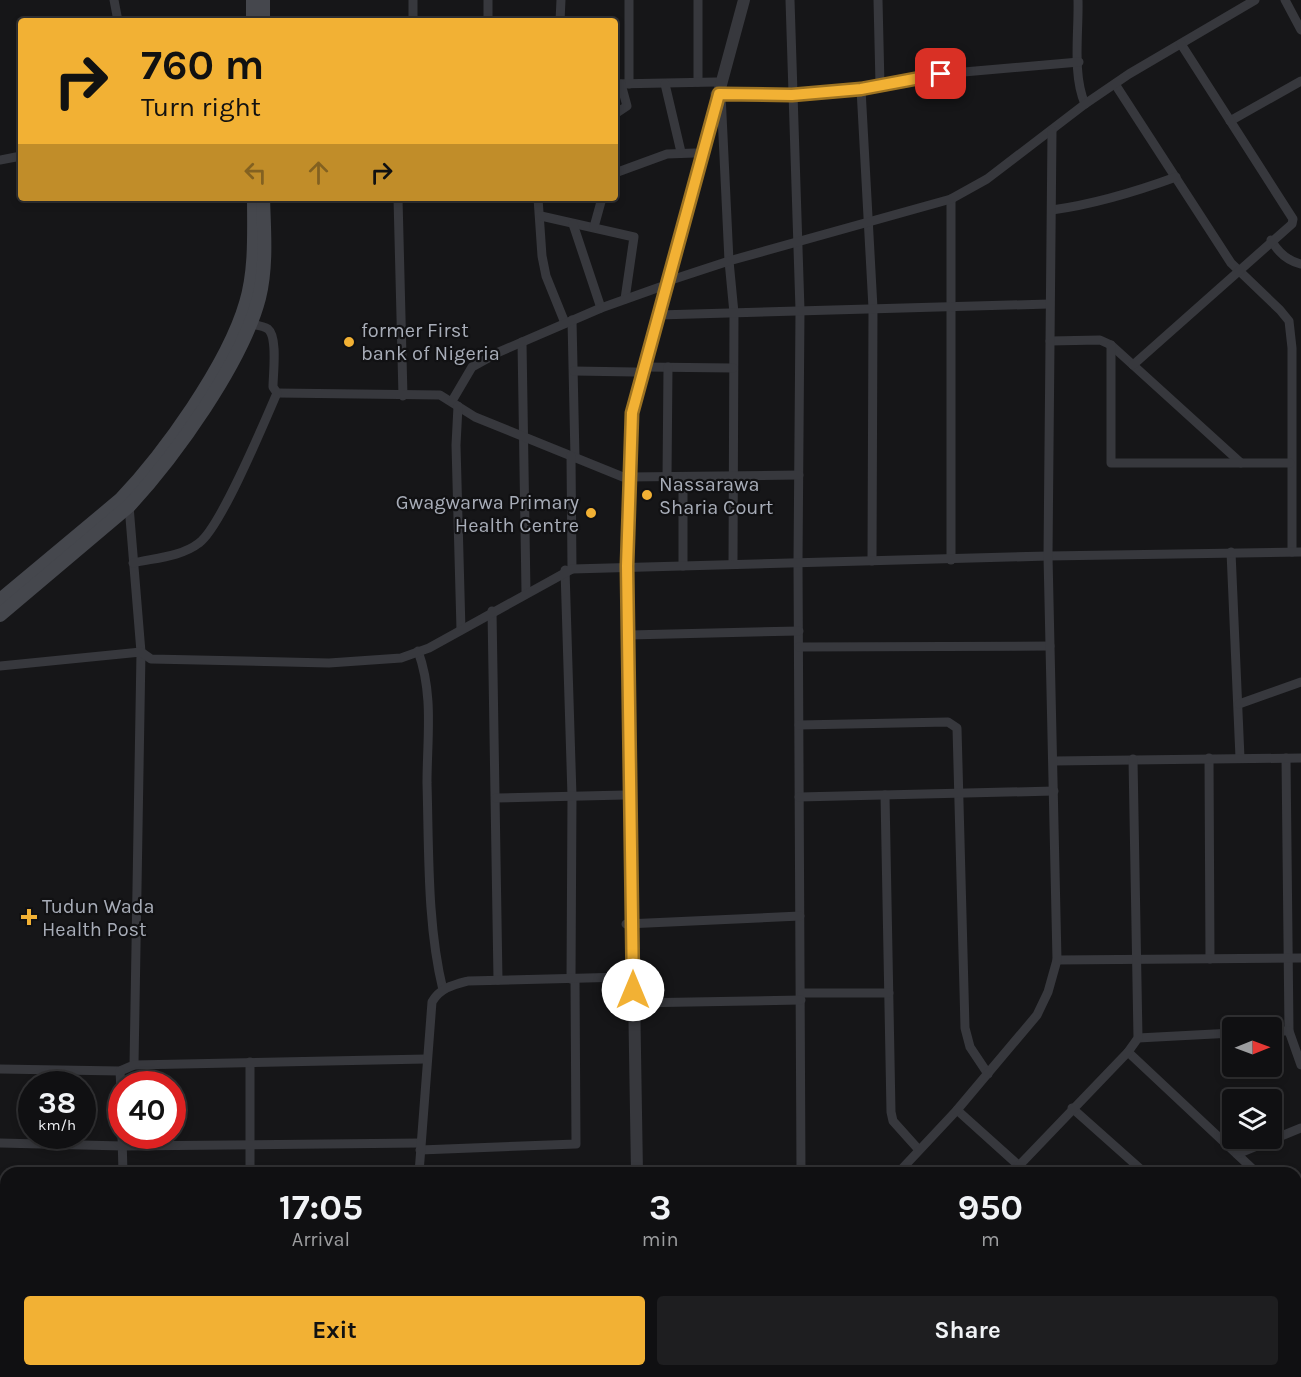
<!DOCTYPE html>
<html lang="en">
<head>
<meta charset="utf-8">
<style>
	:root { --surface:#101012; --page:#1e1e20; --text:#f1f3f6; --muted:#9c9d9f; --line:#303032; --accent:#f2b134 }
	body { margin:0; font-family:Karla,sans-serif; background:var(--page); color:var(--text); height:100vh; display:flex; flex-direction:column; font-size:22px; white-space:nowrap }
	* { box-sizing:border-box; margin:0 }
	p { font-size:20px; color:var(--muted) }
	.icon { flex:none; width:33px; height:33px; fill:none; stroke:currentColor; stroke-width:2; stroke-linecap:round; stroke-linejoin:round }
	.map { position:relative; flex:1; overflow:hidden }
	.details { position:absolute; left:0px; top:1167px; width:1302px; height:210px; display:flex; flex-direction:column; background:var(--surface); border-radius:18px 18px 0 0; box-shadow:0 3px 9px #0003,0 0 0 2px var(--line) }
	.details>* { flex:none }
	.top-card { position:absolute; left:18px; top:18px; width:600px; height:183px; border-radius:6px; box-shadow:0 3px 9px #0003,0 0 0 2px var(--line); background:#f2b134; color:#111; overflow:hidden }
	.needle { width:39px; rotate:89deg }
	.controls { position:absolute; left:1222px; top:1017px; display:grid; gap:12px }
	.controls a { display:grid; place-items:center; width:60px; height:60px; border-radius:6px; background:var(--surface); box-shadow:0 3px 9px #0003,0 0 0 2px var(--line); font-size:30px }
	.speed { position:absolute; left:18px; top:1071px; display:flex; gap:12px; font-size:30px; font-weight:700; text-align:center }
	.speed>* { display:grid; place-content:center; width:78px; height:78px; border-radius:50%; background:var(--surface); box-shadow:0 3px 9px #0003,0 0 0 2px var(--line); line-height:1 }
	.speed small { font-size:15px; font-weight:400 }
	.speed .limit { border:9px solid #d22; background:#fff; color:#111 }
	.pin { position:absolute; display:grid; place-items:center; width:51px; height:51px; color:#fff; margin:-26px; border-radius:12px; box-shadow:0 3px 9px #0006 }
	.me { position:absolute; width:66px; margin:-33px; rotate:0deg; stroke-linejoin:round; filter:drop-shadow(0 0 4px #0008) }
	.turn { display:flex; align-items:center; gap:21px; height:126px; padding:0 24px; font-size:27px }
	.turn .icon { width:78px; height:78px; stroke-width:2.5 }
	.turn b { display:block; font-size:42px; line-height:51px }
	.lanes { display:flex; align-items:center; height:57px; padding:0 24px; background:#0003; justify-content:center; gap:30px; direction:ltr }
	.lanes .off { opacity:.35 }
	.eta { display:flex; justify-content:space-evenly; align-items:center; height:102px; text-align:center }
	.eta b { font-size:36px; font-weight:700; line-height:42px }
	.cta { display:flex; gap:12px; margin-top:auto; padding:12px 24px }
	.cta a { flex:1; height:69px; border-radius:6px; background:var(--accent); color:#111; font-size:24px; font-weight:700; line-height:69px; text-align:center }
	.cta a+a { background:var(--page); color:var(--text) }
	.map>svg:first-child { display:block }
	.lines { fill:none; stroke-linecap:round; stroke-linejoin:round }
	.minor { stroke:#37383d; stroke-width:9 }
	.tertiary { stroke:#37383d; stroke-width:12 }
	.secondary { stroke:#45474d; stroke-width:14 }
	.route-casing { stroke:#9d7322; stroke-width:15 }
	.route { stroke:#f2b134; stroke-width:10 }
	.poi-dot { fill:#f2b134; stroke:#111113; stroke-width:2 }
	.labels { text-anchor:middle; stroke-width:4.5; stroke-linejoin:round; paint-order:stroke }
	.poi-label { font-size:20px; fill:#a8adb8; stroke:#111113; text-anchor:start }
</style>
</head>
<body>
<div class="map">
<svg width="1301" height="1377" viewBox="0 0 1301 1377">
	<rect width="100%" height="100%" fill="#161618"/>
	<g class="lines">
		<g class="minor">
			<path d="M114,0L118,21"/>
			<path d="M629,0V84"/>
			<path d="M790,0L800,310L798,562L801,1173"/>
			<path d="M878,0L880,85"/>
			<path d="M1078,0C1079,32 1072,74 1085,104"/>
			<path d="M1285,0L1301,30"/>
			<path d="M413,21V0"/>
			<path d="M488,21V0"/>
			<path d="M560,21L561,0"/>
			<path d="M698,82V0"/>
			<path d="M615,84L716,82"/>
			<path d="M665,84L681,152"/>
			<path d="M1115,84L1231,263L1280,310L1289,321L1292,348V552"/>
			<path d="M861,89L873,308L872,561"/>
			<path d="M715,94L792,95L861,89L941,74L1079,62"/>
			<path d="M721,94L729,261L734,313L733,564"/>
			<path d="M615,114L627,106L621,84"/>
			<path d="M1230,121L1301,81"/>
			<path d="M0,160L21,156"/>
			<path d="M615,173L667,154L695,153"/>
			<path d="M398,198L403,396"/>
			<path d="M538,198L542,256L546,276L565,323"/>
			<path d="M951,199V560"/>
			<path d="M1052,210C1096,204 1135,192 1176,177"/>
			<path d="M541,216L634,237L625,299"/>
			<path d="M573,224L601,308"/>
			<path d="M594,227L602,198"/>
			<path d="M1271,240C1278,252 1287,261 1301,264"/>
			<path d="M668,281L729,261L951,199L987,179L1085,104L1129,74L1255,0"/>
			<path d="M658,315L1049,304"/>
			<path d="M572,320L575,458"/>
			<path d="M1050,341L1100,340L1111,345L1241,463"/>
			<path d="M522,342L526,592"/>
			<path d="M1111,345V463H1290"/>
			<path d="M1133,365L1292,224L1293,219L1181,44"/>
			<path d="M643,367L733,368"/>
			<path d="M574,371L635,372"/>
			<path d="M277,393L440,395L475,417L623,477"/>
			<path d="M452,401L472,367L499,352L601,308L660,287"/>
			<path d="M458,406L456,445L461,630"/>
			<path d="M571,456L572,569"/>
			<path d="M629,477L799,475"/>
			<path d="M667,477L668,367"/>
			<path d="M129,506L141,652L134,1065"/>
			<path d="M1231,552L1240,758"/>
			<path d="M133,563C154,558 181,557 199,543C221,527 264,423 277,393L273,387C273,374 278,337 268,329C262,325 252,325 245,323"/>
			<path d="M683,566V477"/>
			<path d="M565,570L572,796L571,979"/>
			<path d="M492,611L498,980"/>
			<path d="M629,635L799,631"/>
			<path d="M799,647L1050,646"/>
			<path d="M418,651C434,695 427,738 427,783C429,851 427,925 443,990"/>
			<path d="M0,666L141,652L151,659L329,663L401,658L429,648L572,569L1048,556L1301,552"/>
			<path d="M1239,704L1301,682"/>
			<path d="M799,725L948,722L957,728L965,1028L970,1047L988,1074"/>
			<path d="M1209,758L1210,959"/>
			<path d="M1286,758L1289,1031L1301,1065"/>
			<path d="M1054,761L1301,758"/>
			<path d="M885,795L891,1112L893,1121L919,1150"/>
			<path d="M799,797L1054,791"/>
			<path d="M496,798L625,795"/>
			<path d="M626,924L800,916"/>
			<path d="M1057,960L1301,958"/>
			<path d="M802,993H889"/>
			<path d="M633,1003L801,1000"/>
			<path d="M1272,1031H1289"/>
			<path d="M1138,1038L1233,1033"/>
			<path d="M1128,1052L1257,1173"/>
			<path d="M250,1062V1173"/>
			<path d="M0,1069L120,1071L134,1065L426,1059"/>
			<path d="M120,1071L122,1111"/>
			<path d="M1072,1108L1145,1173"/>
			<path d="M957,1110L1027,1173"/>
			<path d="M122,1136L123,1173"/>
			<path d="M0,1143L123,1146L420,1143"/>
			<path d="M420,1150L576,1144L575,979"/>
			<path d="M1237,1154L1301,1128"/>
			<path d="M419,1173L432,1002C440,988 453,985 468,981L626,977"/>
			<path d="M898,1173L957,1110L1037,1015L1048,992L1057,960L1048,556L1052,131"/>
			<path d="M1012,1173L1128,1052L1138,1038L1133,759"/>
			<path d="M1296,1209L1301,1214"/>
			<path d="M0,1210H6"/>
			<path d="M0,1272H6"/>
			<path d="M1296,1309L1301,1313"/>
			<path d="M0,1350L6,1351"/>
			<path d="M637,1371V1377"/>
			<path d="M856,1371V1377"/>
			<path d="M948,1371V1377"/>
			<path d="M1118,1371L1124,1377"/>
			<path d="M1246,1371L1253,1377"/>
			<path d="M97,1377V1371"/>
			<path d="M250,1377V1371"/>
			<path d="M420,1377V1371"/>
			<path d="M645,1377V1371"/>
		</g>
		<g class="tertiary">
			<path d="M637,1173L627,566L632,413L744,0"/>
			<path d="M1038,1371L1045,1377"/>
		</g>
		<g class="secondary">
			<path d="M253,0V21"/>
			<path d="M263,0V21"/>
			<path d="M0,600L120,500C164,454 228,365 246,303C256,270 254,232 254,198"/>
			<path d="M0,615L129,506C175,456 242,363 259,298C267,266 264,231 263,198"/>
		</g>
	</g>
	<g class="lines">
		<g class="route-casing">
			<path id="route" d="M633,990L627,566L632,413L719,94L792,95L861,89L941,74"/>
		</g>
		<use href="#route" class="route"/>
	</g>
	<g class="poi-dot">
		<circle cx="349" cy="342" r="6"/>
		<circle cx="647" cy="495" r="6"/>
		<circle cx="591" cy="513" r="6"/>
		<path d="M26 908h6v6h6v6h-6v6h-6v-6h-6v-6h6z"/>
	</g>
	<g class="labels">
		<g class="poi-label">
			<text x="361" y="337">former First<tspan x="361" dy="23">bank of Nigeria</tspan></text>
			<text x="659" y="491">Nassarawa<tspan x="659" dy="23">Sharia Court</tspan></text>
			<text x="579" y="509" text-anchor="end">Gwagwarwa Primary<tspan x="579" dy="23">Health Centre</tspan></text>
			<text x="42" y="913">Tudun Wada<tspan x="42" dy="23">Health Post</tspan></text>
		</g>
	</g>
</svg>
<div class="controls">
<a><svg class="needle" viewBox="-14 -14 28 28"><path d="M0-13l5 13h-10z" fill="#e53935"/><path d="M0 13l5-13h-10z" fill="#9c9d9f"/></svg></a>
<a><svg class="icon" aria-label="layers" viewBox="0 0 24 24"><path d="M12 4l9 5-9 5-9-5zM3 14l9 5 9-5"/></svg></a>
</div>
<div class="speed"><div>38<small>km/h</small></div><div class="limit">40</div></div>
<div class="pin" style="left:941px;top:74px;background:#d93025"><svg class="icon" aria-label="arrive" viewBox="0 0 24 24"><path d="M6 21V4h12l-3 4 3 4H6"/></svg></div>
<svg class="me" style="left:633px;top:990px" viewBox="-20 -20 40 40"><circle r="19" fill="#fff"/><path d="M0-13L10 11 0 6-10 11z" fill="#f2b134"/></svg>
<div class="top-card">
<div class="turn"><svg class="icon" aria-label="right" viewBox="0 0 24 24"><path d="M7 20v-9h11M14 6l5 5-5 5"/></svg><div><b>760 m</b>Turn right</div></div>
<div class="lanes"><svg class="icon off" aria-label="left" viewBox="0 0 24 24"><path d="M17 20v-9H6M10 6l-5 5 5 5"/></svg><svg class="icon off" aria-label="ahead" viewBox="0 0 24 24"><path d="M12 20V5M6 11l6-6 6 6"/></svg><svg class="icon" aria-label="right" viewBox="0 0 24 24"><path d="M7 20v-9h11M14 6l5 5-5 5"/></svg></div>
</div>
<section class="details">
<div class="eta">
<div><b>17:05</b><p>Arrival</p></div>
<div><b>3</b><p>min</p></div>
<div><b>950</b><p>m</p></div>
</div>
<div class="cta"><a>Exit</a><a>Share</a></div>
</section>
</div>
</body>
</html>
